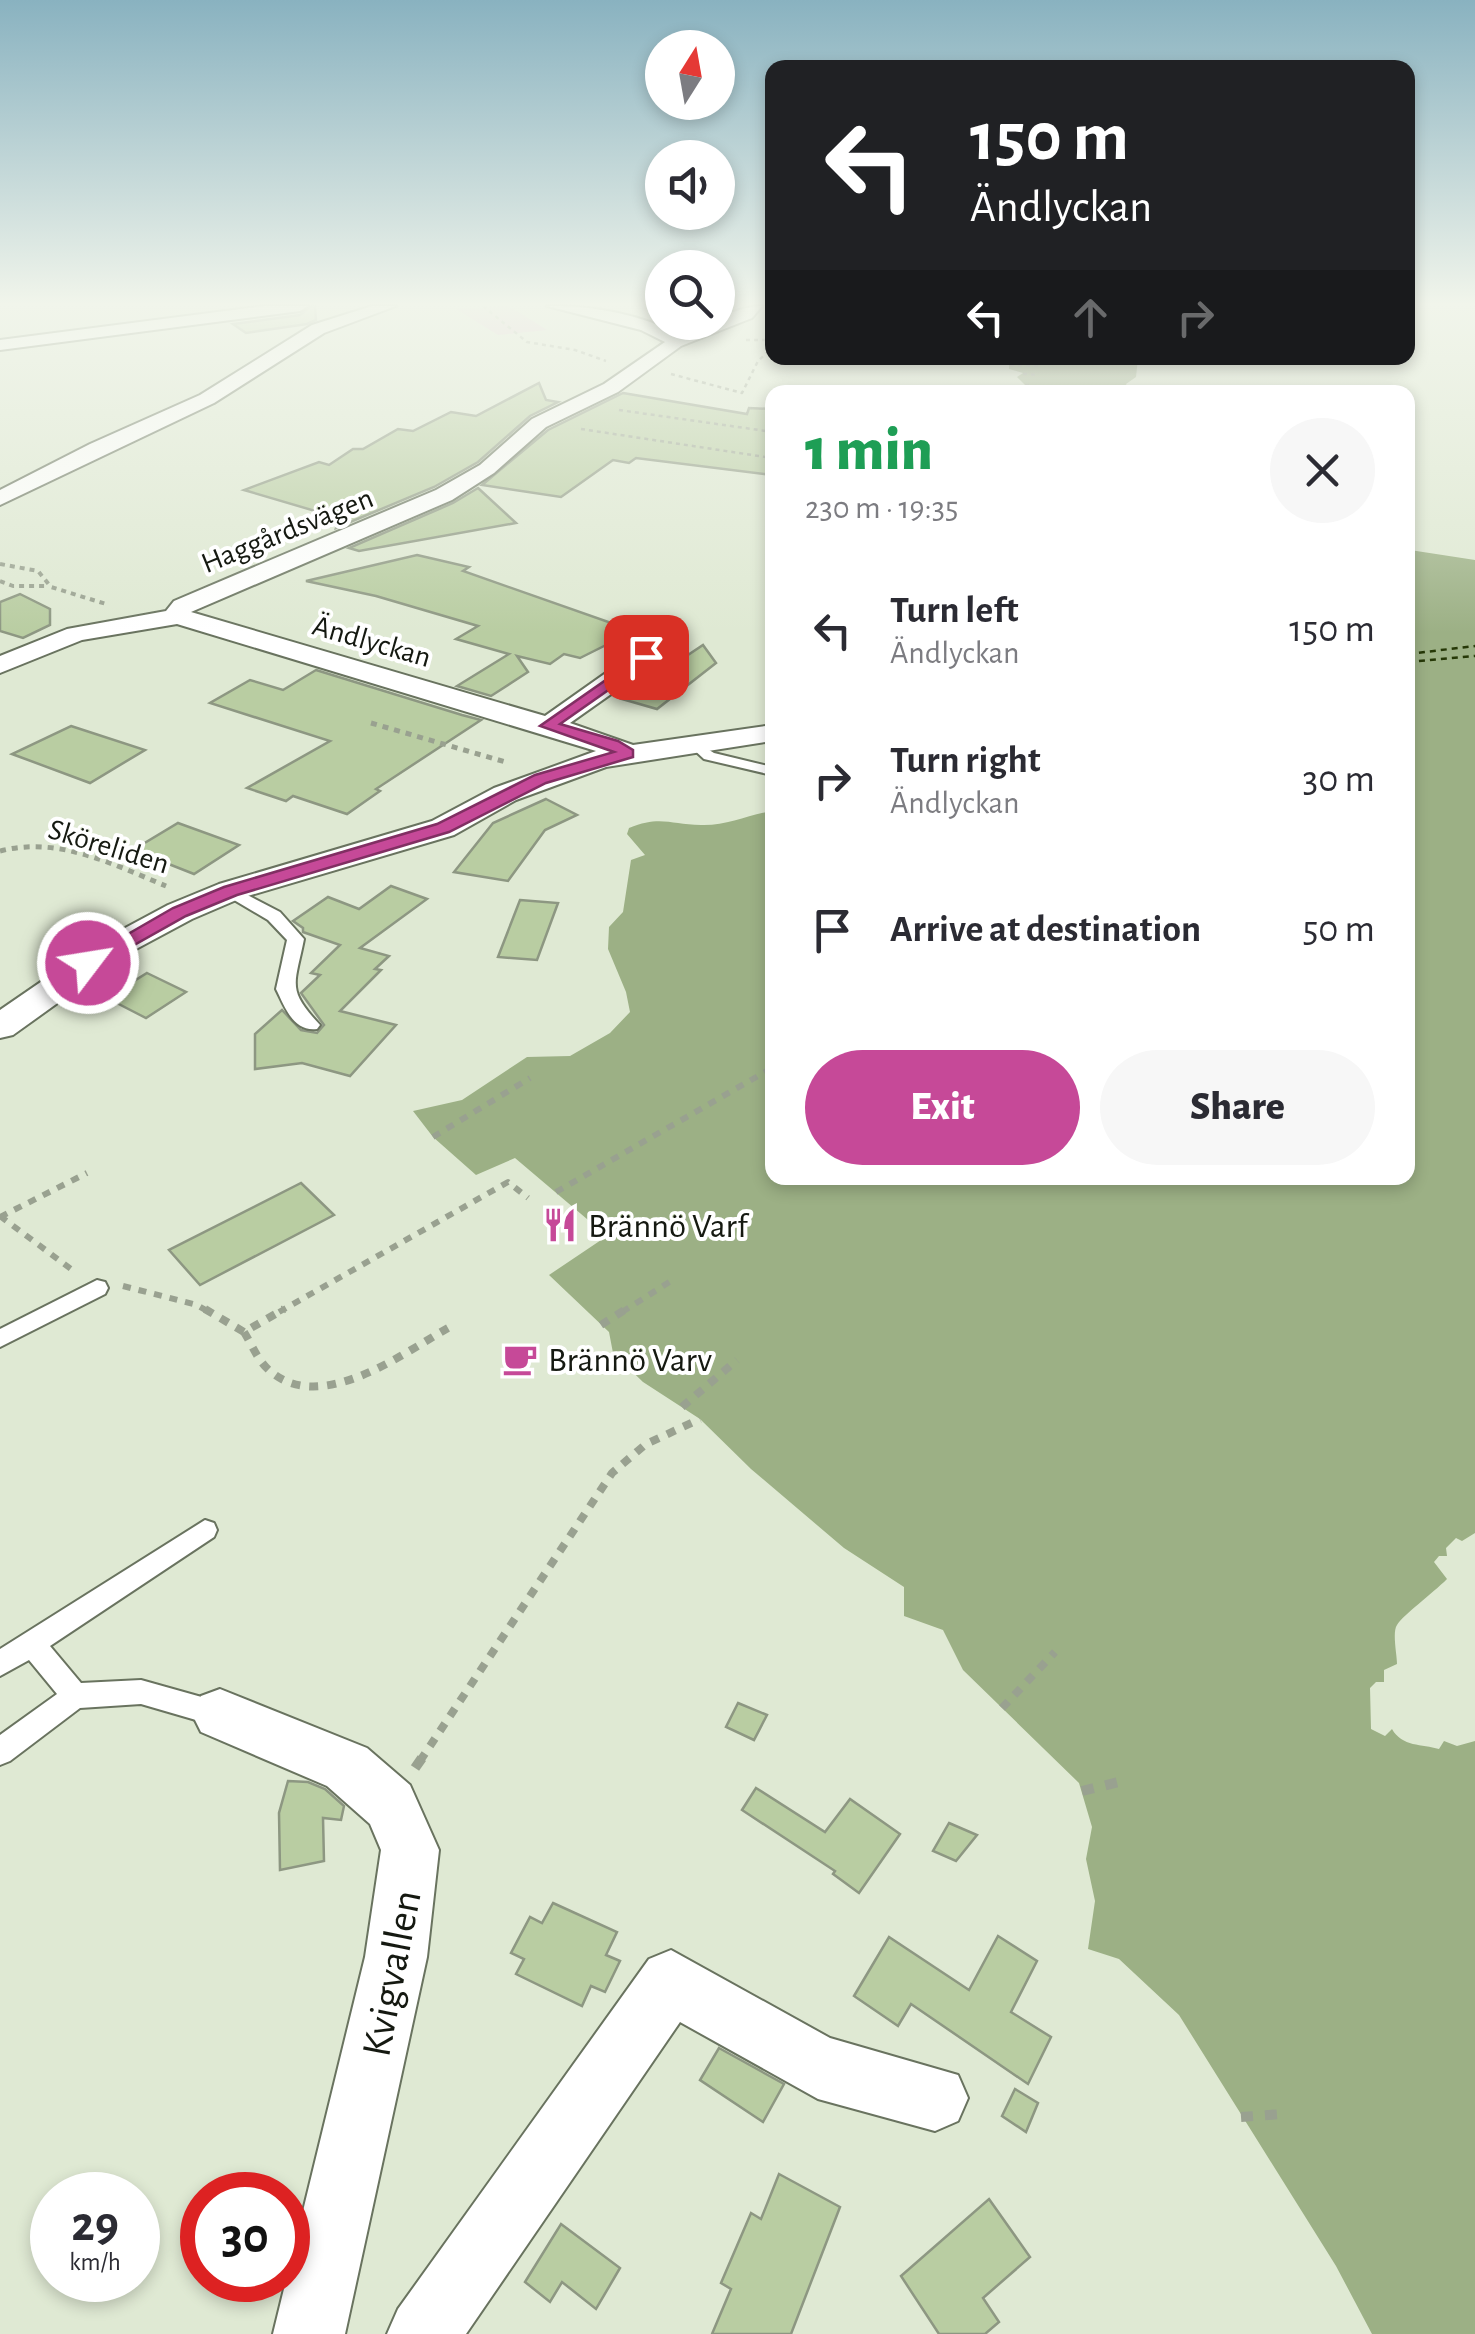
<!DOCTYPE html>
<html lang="en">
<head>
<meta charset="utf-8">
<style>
	:root { --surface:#fff; --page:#f7f7f7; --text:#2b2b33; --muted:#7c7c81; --accent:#c64998 }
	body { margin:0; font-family:"Alegreya Sans",sans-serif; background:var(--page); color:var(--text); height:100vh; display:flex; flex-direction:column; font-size:38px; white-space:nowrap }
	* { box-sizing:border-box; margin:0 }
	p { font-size:32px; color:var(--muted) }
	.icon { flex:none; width:55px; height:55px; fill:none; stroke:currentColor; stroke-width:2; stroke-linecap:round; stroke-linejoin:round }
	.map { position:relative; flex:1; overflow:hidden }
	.details { position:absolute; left:765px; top:385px; width:650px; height:800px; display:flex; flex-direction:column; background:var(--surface); border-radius:20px; box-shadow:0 5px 15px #0003 }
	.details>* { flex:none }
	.hud { position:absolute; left:765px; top:60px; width:650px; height:305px; border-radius:20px; box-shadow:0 5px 15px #0003; background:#202124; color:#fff; overflow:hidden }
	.needle { width:65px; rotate:11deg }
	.buttons { position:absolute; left:645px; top:30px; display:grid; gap:20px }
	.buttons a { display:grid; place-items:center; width:90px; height:90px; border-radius:50%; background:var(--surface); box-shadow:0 5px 15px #0003; font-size:50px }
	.speed { position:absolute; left:30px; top:2172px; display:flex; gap:20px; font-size:50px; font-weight:700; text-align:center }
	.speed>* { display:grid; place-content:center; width:130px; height:130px; border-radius:50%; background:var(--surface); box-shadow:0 5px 15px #0003; line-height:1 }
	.speed small { font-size:25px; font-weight:400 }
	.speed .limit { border:15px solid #d22; background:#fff; color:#111 }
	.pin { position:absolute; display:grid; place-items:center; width:85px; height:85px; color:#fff; margin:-42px; border-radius:20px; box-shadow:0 5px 15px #0006 }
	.me { position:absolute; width:110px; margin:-55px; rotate:59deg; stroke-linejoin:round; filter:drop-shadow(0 0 8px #0008) }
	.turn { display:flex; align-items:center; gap:35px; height:210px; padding:0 40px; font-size:45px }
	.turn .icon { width:130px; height:130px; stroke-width:2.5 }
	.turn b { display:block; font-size:70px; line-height:85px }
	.lanes { display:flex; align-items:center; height:95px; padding:0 40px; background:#0003; justify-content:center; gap:50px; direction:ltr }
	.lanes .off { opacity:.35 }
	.round { display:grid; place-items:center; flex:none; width:105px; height:105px; border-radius:52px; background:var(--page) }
	.overview { display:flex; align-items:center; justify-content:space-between; height:170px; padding:0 40px }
	h1 { font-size:60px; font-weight:800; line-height:75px; color:#1e9e55 }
	.primary-button { display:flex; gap:20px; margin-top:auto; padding:20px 40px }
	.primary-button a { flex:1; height:115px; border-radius:60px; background:var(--accent); color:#fff; font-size:40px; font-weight:800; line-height:115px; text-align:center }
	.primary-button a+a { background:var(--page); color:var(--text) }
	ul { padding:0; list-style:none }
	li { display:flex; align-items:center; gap:30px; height:150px; padding:0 40px }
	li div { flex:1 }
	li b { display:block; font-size:38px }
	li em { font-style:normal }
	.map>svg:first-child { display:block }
	.green { fill:#e5c0d4 }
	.water { fill:#9cb085 }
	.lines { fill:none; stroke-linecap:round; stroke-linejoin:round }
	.ferry { stroke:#263807; stroke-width:2.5; stroke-dasharray:6 5; stroke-linecap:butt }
	.building { fill:#b9cda2; stroke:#8d9782; stroke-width:2.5 }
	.lane-casing { stroke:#69735f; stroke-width:4 }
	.street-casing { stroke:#69735f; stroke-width:4 }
	.path-far5 { stroke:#99a190; stroke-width:2.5; stroke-dasharray:4 4; stroke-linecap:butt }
	.path-far4 { stroke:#99a190; stroke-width:4; stroke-dasharray:5 5; stroke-linecap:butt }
	.path-far3 { stroke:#99a190; stroke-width:5; stroke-dasharray:6 6; stroke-linecap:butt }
	.path-far2 { stroke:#99a190; stroke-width:6; stroke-dasharray:8 8; stroke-linecap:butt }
	.path-far1 { stroke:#99a190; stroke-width:8; stroke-dasharray:9 9; stroke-linecap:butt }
	.path { stroke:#99a190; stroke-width:10; stroke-dasharray:12 12; stroke-linecap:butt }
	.lane { fill:#fff; fill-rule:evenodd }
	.street { fill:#fff; fill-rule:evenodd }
	.route { fill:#c64998; stroke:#812f63; stroke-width:2.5 }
	.labels { text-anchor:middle; stroke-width:8; stroke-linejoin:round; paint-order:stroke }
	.far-street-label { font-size:30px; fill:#151911; stroke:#fff }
	.poi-label { font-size:35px; fill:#151911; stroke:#fff; text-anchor:start }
	.near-street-label { font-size:42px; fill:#151911; stroke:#fff }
</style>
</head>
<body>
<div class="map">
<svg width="1475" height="2334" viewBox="0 0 1475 2334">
	<rect width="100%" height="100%" fill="#dfe9d3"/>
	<path class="green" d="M509,306L547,330L498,335L456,309Z"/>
	<g class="water">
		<path d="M1009,358H1138L1136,377L1126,384L1130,392H1016L1025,385L1017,377L1023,373L1009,369Z"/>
		<path d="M1410,550L1475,560V1533L1462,1541L1456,1538L1446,1548L1447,1556H1439L1434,1562L1447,1579C1432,1594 1403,1615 1397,1625C1392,1632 1397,1655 1397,1664L1384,1670V1682H1376L1370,1688L1371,1729L1385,1736L1392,1729C1402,1747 1422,1744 1439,1749L1444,1741L1457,1746L1475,1741V2334H1372L1336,2266L1179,2015L1119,1959L1088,1949L1095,1901L1086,1859L1092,1827L1079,1783L963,1670L943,1630L904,1616V1587L844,1548L751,1469L700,1419L643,1382L613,1353L609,1332L549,1275L607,1236L515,1158L476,1175L433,1137L413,1111L462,1100L527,1057L570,1056L610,1033L630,1012L626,992L608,949L609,927L623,912L631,860L645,855L627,834L629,828C661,815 671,825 701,825C726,826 748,815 772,811V1178H1408Z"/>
	</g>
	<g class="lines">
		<g class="ferry">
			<path d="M1408,654L1475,646"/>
			<path d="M1408,662L1475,656"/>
		</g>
	</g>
	<g class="building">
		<path d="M311,306H315L316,320L307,324L246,333L233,324L300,315Z"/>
		<path d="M539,383L546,400L558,402L530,416L478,462L434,487L336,528L339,518L244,490L319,462L329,465L353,449H363L398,429L413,431L451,412L476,416Z"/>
		<path d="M623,393L747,414L749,408L772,409V475L636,458L629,463L613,460L561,497L482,485L548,430Z"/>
		<path d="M478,488L516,523L359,551L349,548L453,503Z"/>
		<path d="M417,555L469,567L463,571L634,631L580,658L564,654L550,664L517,656L528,672L491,696L457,686L509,654L456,639L478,626L376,596L306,581Z"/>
		<path d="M20,594L50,609V625L23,638L0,631V602Z"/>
		<path d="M703,645L716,663L657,709L622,699Z"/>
		<path d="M316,670L462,715L481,720L376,789L380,791L347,814L293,796L286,801L247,788L330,741L210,703L250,680L283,690Z"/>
		<path d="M71,726L145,750L90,783L12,754Z"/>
		<path d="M546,799L577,815L545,830L508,881L454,872L493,823Z"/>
		<path d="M178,823L239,845L194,874L133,850Z"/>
		<path d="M391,886L427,899L360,948L389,956L375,969L381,970L340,1011L396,1025L350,1076L302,1063L255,1069V1034L282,1010L301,1030L317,1033L324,1025L301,993L320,975L311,973L340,945L303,932V928L293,921L328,897L359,909Z"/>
		<path d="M520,900L558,903L537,960L498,957Z"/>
		<path d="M147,973L186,992L146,1018L107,998Z"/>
		<path d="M301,1183L334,1215L200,1285L169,1250Z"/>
		<path d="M738,1703L767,1715L754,1740L726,1727Z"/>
		<path d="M288,1781L308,1782L325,1789L344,1806L341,1820L323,1818L324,1861L280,1870L279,1813Z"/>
		<path d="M756,1788L825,1832L850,1799L900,1834L859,1893L833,1874L835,1871L742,1810Z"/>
		<path d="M949,1823L977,1835L956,1861L933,1851Z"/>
		<path d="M553,1903L617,1932L606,1955L620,1961L605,1992L591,1986L582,2006L516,1974L524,1959L511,1953L530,1917L542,1923Z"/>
		<path d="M998,1936L1037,1961L1011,2012L1051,2037L1028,2084L911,2004L898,2026L854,1996L889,1937L969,1990Z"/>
		<path d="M719,2048L784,2084L763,2122L700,2080Z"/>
		<path d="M1015,2089L1038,2103L1026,2132L1002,2116Z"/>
		<path d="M779,2174L840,2207L791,2334H712L731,2289L721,2283L751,2213L761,2219Z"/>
		<path d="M989,2199L1030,2257L983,2298L999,2322L985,2334H939L901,2276Z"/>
		<path d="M561,2224L620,2268L596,2309L562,2282L550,2302L525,2282Z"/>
	</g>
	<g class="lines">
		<g class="lane-casing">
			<g id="lane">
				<path d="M698,743L714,753L772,767V775L704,759L691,747Z"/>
				<path d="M230,886L280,912L304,939C295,985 286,989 320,1025L317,1029C293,1032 285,1007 276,989L287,940L268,920L224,894L222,891Z"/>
				<path d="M97,1280L105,1282L108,1288L105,1294L0,1347V1329Z"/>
				<path d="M205,1520L214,1523L217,1530L214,1537L50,1646L81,1683L141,1680L230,1705L234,1714L230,1723L220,1727L141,1704L80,1708L10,1761L0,1765V1735L57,1694L29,1660L0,1676V1649Z"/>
			</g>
		</g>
		<g class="street-casing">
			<g id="street">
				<path d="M264,306H308L300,311L0,350V340Z"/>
				<path d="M372,306H396L324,333L214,403L0,505V490L90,444L200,395L312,325Z"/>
				<path d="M547,306C590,305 641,314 679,335C701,326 741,305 762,306L752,318L681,346L618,392L546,427L494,473L452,500L191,612L545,716L637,651L646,649L659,657L655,663L570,723L633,745L772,725V741L606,767L516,800L454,835L241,898L192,919L123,956L13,1035L0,1038V1010L99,942L168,905L219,884L432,821L494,788L596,751L177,624L82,640L0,673V656L67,629L166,611L174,601L436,490L480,465L532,419L604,384L665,342L641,330Z"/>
				<path d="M220,1689L367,1748L410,1785L439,1850L427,1957L345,2334H273L365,1957L381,1850L370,1824L327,1786L201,1732L192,1714L201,1696Z"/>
				<path d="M671,1950L830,2038L958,2075L968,2098L958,2121L935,2131L818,2099L680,2022L466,2334H387L398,2309L649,1959Z"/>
			</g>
		</g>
		<g class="path-far5">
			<path d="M483,306L527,342L575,350L606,361"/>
			<path d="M746,340H772"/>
			<path d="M1010,365L1041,366"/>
			<path d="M671,374L742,393L758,361L772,348"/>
			<path d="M1023,374L1039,375"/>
			<path d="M1025,385H1033"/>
			<path d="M619,410L766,431"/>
			<path d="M581,429L772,458"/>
		</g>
		<g class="path-far4">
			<path d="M0,564L38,571L51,587L106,604"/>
			<path d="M0,581L13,586H48"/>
		</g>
		<g class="path-far3">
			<path d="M371,723L509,763"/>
			<path d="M0,851C59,836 112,864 166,886"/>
		</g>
		<g class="path-far2">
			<path d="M433,1137L530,1078"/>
			<path d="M556,1192L772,1068"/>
			<path d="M0,1216L75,1272"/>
			<path d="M0,1217L87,1173"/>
			<path d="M123,1286L197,1305L209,1312"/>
			<path d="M279,1312L508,1182L528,1198"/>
			<path d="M622,1312L671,1281"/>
		</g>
		<g class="path-far1">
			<path d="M205,1309L244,1332L284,1309"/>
			<path d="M601,1325L626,1309"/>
			<path d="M244,1332C252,1345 258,1361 270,1371C321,1415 402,1354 448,1328"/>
			<path d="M682,1407L737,1360"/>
			<path d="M1002,1708L1055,1652"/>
			<path d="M420,1761L612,1473L646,1444L700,1419"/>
		</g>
		<g class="path">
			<path d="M415,1768L422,1758"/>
			<path d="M1082,1791L1123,1781"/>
			<path d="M1241,2117L1282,2114"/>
		</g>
		<use href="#lane" class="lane"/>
		<use href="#street" class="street"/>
	</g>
	<linearGradient id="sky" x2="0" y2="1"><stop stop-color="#89b2c0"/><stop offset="0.48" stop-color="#f1f5eb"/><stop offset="1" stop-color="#f1f5eb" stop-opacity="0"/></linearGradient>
	<rect width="1475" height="633" fill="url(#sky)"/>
	<path class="route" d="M646,652L651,654V660L560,724L618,741L633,750V757L546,783L449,832L237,895L186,916L95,967H81L78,963L173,908L224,887L437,824L535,775L614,752L540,726Z"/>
	<defs>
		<g id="restaurant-bare" transform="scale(2.7)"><path d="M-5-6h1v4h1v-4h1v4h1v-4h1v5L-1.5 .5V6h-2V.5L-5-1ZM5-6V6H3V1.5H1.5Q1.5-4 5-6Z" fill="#c64998" stroke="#fff" stroke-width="2.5" paint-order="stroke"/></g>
		<g id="cafe-bare" transform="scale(2.7)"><path d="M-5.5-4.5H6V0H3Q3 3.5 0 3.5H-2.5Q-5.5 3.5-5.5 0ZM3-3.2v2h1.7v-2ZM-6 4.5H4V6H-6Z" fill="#c64998" stroke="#fff" stroke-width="2.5" paint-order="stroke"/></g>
	</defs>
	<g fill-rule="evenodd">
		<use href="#restaurant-bare" x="560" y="1225"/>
		<use href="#cafe-bare" x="520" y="1359"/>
	</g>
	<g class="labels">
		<g class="far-street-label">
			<text transform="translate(287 530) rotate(-22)" y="10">Haggårdsvägen</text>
			<text transform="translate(372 641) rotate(16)" y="10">Ändlyckan</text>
			<text transform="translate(109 846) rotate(17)" y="10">Sköreliden</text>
		</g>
		<g class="poi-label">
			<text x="588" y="1237">Brännö Varf</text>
			<text x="548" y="1371">Brännö Varv</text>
		</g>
		<g class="near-street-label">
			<text transform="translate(390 1973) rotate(-79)" y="15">Kvigvallen</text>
		</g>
	</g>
</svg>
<div class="buttons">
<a><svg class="needle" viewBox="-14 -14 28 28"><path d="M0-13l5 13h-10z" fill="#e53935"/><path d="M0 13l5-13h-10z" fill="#7c7c81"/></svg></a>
<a><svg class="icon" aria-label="sound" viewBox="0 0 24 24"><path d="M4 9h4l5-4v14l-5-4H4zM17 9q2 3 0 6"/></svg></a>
<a><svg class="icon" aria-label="search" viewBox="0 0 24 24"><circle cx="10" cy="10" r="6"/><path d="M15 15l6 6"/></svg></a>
</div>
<div class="speed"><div>29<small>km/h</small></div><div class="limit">30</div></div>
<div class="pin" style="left:646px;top:657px;background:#d93025"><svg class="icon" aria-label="arrive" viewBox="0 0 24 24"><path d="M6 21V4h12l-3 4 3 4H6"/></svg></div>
<svg class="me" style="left:88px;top:963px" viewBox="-20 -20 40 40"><circle r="17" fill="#c64998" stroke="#fff" stroke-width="3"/><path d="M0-11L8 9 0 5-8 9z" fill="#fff"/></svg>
<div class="hud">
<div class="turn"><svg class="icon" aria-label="left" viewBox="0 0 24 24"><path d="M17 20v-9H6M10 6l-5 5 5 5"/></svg><div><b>150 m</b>Ändlyckan</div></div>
<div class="lanes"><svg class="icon" aria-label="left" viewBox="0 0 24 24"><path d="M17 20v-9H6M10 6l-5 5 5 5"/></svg><svg class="icon off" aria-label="ahead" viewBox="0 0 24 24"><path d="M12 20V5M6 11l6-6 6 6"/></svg><svg class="icon off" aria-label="right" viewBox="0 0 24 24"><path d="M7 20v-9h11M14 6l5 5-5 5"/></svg></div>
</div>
<section class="details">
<div class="overview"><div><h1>1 min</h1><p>230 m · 19:35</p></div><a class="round"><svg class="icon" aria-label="close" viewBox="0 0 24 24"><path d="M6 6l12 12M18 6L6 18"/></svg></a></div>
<ul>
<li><svg class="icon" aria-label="left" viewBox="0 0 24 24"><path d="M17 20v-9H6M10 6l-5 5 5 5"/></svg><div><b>Turn left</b><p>Ändlyckan</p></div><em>150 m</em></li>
<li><svg class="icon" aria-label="right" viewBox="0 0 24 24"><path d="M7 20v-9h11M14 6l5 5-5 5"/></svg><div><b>Turn right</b><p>Ändlyckan</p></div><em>30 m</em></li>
<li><svg class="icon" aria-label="arrive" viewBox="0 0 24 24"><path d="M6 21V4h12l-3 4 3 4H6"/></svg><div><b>Arrive at destination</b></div><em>50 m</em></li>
</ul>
<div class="primary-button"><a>Exit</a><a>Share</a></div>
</section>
</div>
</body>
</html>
